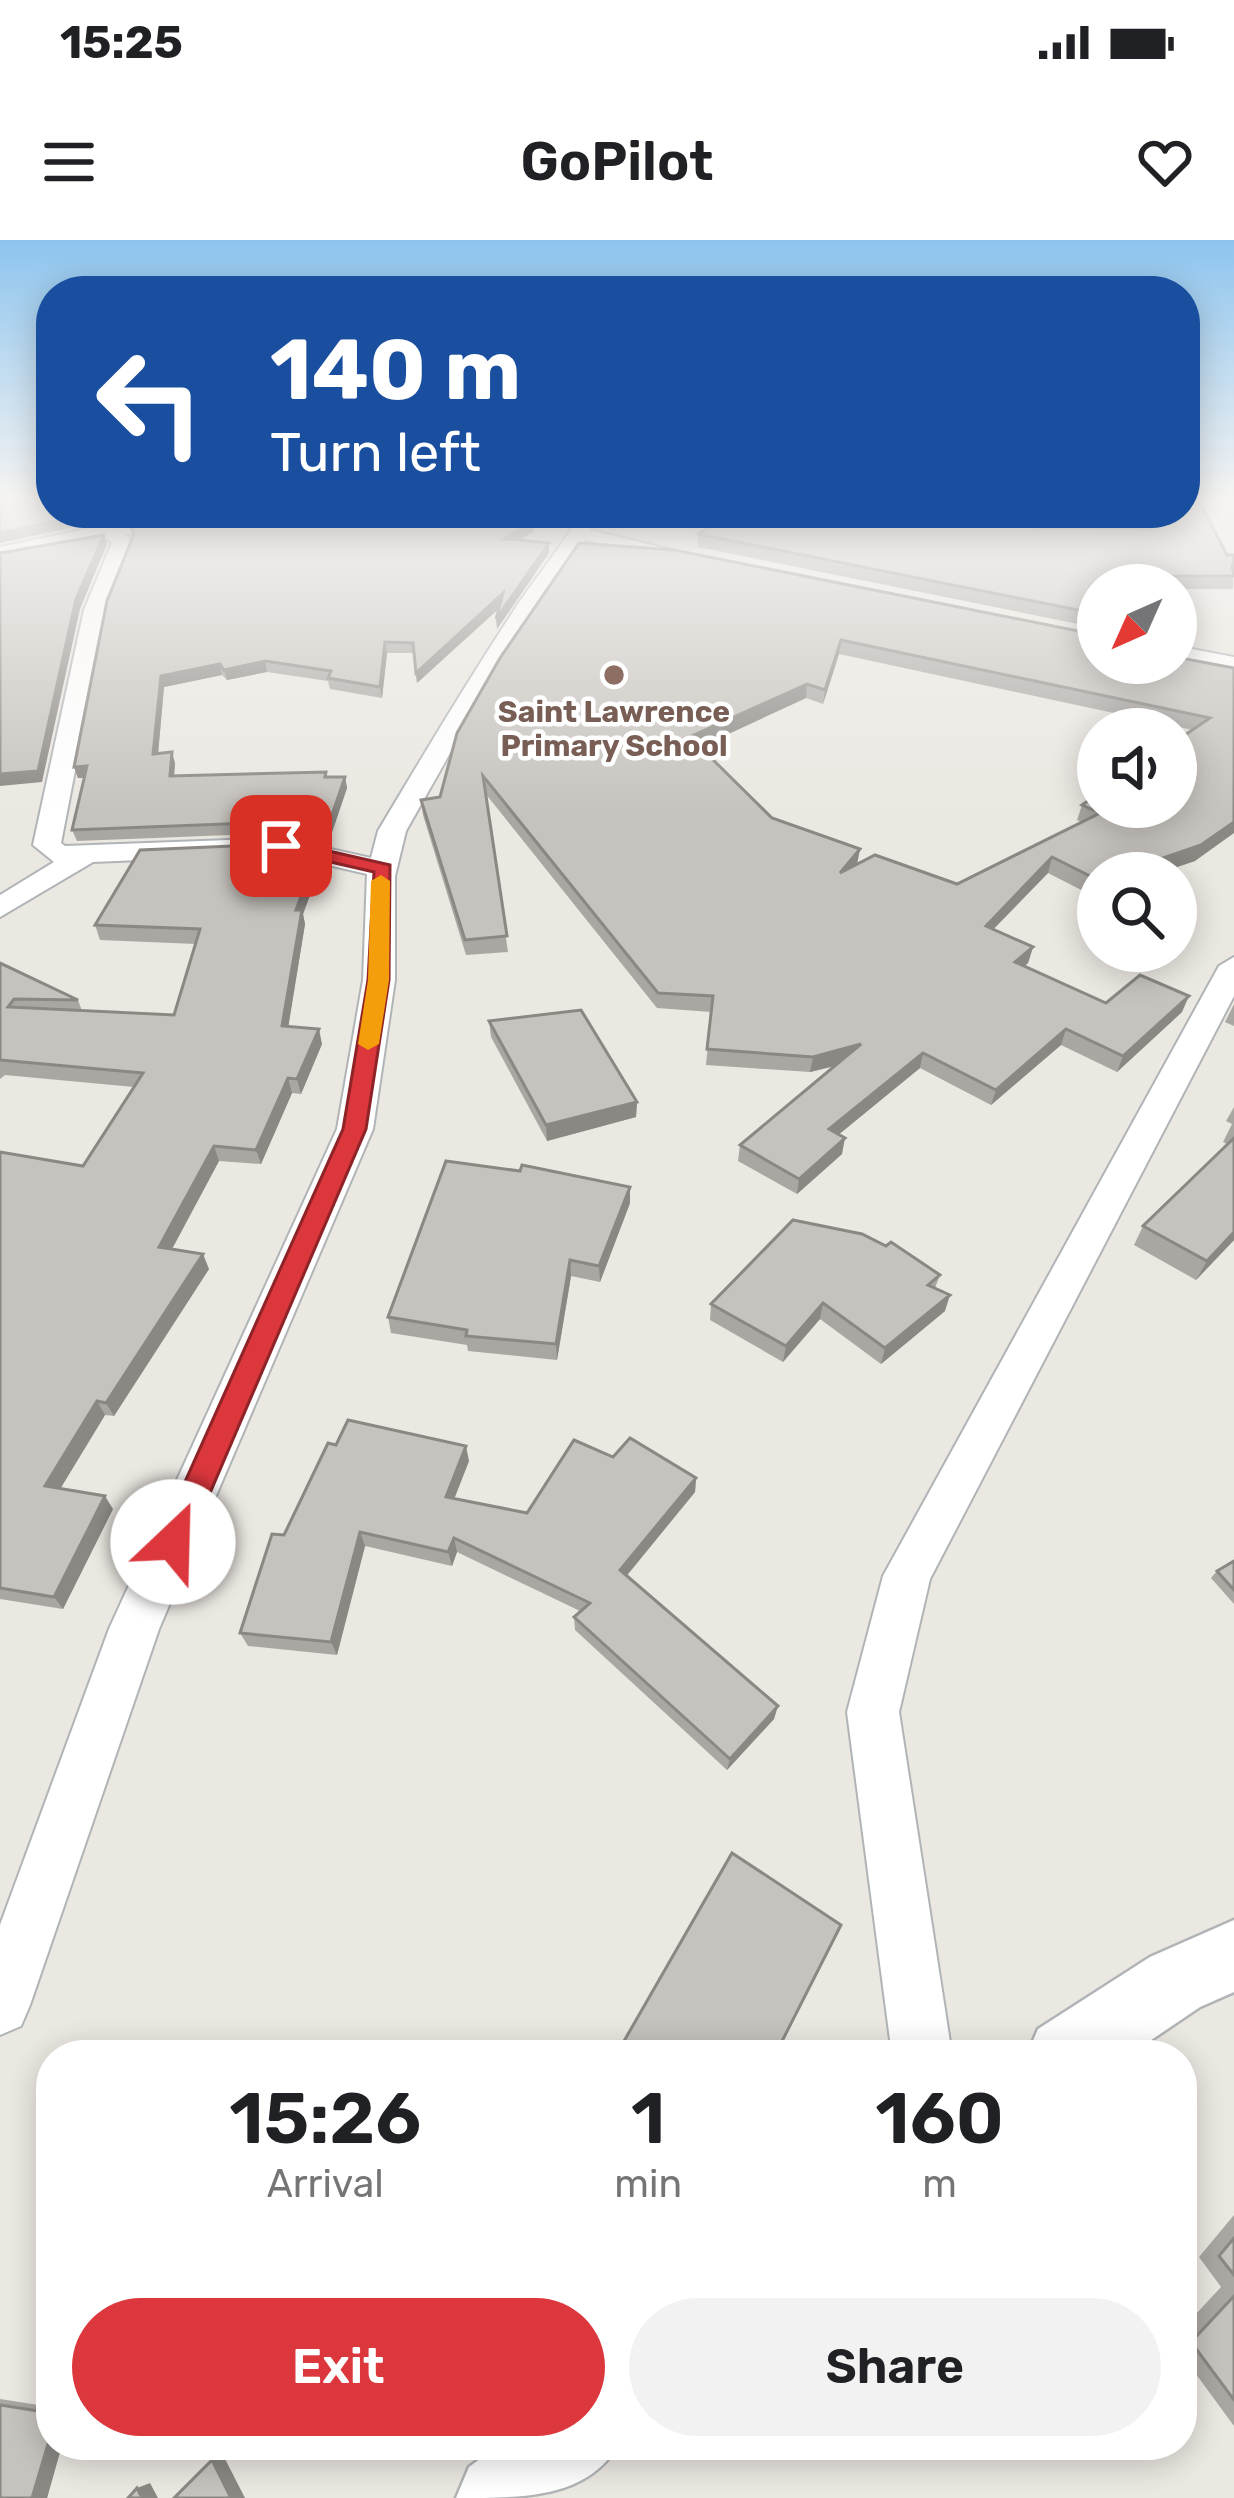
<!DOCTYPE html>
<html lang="en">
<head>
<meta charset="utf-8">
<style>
	:root { --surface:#fff; --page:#f2f2f2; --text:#202124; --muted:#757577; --accent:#db373d }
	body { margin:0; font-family:Rubik,sans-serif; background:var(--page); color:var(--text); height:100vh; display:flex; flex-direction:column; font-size:45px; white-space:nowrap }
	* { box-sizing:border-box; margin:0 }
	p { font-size:39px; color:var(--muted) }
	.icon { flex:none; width:66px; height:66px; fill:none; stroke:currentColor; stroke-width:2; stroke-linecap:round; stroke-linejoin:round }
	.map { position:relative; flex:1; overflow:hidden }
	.sheet { position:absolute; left:36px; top:1800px; width:1161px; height:420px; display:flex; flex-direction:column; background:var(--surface); border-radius:48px; box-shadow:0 6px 30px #0003 }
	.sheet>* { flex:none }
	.hud { position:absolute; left:36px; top:36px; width:1164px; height:252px; border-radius:48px; box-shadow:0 6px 30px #0003; background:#1a4fa0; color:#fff; overflow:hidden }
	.needle { width:78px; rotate:225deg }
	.tools { position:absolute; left:1077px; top:324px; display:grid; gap:24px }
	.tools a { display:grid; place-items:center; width:120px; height:120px; border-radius:50%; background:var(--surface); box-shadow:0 6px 30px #0003; font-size:60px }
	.pin { position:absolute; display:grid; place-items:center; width:102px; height:102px; color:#fff; margin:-51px; border-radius:24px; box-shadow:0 6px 18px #0006 }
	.me { position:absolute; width:132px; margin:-66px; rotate:24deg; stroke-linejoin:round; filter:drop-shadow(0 0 9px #0008) }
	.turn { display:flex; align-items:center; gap:42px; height:252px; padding:0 36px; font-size:54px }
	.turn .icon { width:156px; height:156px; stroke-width:2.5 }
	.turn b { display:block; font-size:84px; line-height:102px }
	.eta { display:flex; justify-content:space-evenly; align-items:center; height:204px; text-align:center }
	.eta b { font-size:72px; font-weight:600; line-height:84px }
	.button { display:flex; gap:24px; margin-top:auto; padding:24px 36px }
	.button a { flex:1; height:138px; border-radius:72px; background:var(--accent); color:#fff; font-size:48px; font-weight:600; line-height:138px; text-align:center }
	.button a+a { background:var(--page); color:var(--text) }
	.status { display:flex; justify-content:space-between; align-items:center; height:84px; padding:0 60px; background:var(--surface); direction:ltr }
	.status svg { height:33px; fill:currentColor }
	header { display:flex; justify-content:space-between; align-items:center; height:156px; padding:0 36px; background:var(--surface); font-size:54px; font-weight:600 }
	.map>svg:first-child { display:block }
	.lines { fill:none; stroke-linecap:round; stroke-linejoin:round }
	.minor-casing { stroke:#b1b4b7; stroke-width:4 }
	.tertiary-casing { stroke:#b1b4b7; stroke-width:5 }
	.minor { fill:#fff; fill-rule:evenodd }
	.tertiary { fill:#fff; fill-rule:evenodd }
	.wall { fill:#aaa7a3; fill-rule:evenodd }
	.shaded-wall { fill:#8b8884 }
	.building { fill:#c6c2bd; stroke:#8b8884; stroke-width:3; fill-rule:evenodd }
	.route { fill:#db373d; stroke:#8e2428; stroke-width:3 }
	.slow { fill:#f59e0b }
	.education-dot { fill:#8d6e63; stroke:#fff; stroke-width:4.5 }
	.labels { text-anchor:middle; stroke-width:9; stroke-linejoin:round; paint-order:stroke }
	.far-education-label { font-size:30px; font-weight:bold; fill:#785e54; stroke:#fff }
</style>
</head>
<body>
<div class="status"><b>15:25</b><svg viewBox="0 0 49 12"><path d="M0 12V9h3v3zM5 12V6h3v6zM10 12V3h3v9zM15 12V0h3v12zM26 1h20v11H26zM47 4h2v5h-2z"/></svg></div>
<header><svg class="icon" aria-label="menu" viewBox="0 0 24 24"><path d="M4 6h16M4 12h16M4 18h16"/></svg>GoPilot<svg class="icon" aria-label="heart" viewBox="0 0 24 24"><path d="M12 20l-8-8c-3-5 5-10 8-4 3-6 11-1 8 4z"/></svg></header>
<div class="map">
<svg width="1234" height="2258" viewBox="0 0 1234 2258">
	<rect width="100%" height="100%" fill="#ebe7e1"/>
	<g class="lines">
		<g class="minor-casing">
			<g id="minor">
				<path d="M162,273H192L125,295L132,302L106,370L61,603L65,606L281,598L371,618L378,591C421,519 463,448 509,378C532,341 561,309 581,273H599L590,290L713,320L703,326L585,300L497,430L406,591L395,636V740L373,889L159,1389L30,1765L21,1786L0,1795V1685L109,1389L337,889L363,740L367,634L281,614L93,622L0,677V655L54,622L33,605L84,370L112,303L107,299L0,319V307Z"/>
				<path d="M1176,406L1234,417V431L1176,420Z"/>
				<path d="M1234,717V756L930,1339L899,1472L952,1815H892L847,1472L883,1336L1219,726Z"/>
			</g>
		</g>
		<g class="tertiary-casing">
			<g id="tertiary">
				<path d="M1234,1680V1752L1200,1767L1129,1815H1027L1038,1789L1150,1717Z"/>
				<path d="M499,2205H618C587,2258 525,2258 456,2258L469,2227Z"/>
			</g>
		</g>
		<use href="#minor" class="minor"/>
		<use href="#tertiary" class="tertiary"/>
	</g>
	<g class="wall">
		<path d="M175,273H513L503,276L533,282V292L519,300L549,313L497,389L499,368L417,443L414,413H387L382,458L330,449L328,441L267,432L227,440L222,435L164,447L158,514L175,523L174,536L326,532L327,537H345L347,548L328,604L281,593L77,601L72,590L84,538H78L74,527L133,295L131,287Z"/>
		<path d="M1153,273H1185L1227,315H1234L1233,349H1176V345H1098V388L698,307V294L958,278L1043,288L1150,289Z"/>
		<path d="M579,303L1098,423L1234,428L1195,621L1159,633H1098V655L1095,657L1048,633L993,689L1033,707L1028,723L1025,726L1106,763L1182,772L1117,832L1061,805L991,865L920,828L839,894L842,914L797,954L738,921L740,905L835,826L810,832L706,825L711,772L657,768L485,553L508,712L466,715L423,575L421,560L440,557ZM839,414L1193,490L1082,565L1077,580L1081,582L957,644L858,623L772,578L700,507L806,458L823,464Z"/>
		<path d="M317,613L320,628L303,674L305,684L288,787L322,804L301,854L292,853L261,924L219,921L172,1009L209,1029L114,1176L105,1175L60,1249L113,1269L63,1369L0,1359V912L83,926L134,847L5,835L0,839V723L78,760L82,771L174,775L196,704L100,700L95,685Z"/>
		<path d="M1234,764V786L1225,782Z"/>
		<path d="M489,781L637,862L636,877L547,901L491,797Z"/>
		<path d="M1234,867V1000L1196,1040L1134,1005L1143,986L1227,904L1223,902L1232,884L1226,881Z"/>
		<path d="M630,947V963L600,1042L571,1036L557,1120L468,1111L467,1105L391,1093L388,1077Z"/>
		<path d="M940,1035L935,1048L945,1071L881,1124L820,1079L783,1122L710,1080L711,1064Z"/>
		<path d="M613,1217L696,1238L695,1252L626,1336L774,1479L727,1530L575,1390L574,1377L580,1371L457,1312L452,1326L365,1306L337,1415L248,1406L240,1393L284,1295L469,1221L454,1259L527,1273Z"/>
		<path d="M1234,1321V1364L1211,1338L1217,1331Z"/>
		<path d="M1234,1975V2186L1182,2115V2089L1221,2047L1199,2017Z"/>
		<path d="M0,2159L51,2167V2205H62L47,2258H0Z"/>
	</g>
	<g class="shaded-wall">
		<path d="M94,273H141L0,303V293Z"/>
		<path d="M533,282V292L504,309V299Z"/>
		<path d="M104,295L107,304L80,369L42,542L0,546V534Z"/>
		<path d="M549,303V313L497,389L496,379Z"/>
		<path d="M503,353L504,364L417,443L416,433Z"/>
		<path d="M841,400L839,414L823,464L825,450Z"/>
		<path d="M385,402L387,413L382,458L380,447Z"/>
		<path d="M265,421L267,432L227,440L224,430Z"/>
		<path d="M220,424L222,435L164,447L157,525L153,514L161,436Z"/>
		<path d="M807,444L806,458L685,514V499Z"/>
		<path d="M172,512L175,523L173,547L170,536Z"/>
		<path d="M87,526L90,537L78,538L74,527Z"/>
		<path d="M345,537L347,548L328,604L326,592Z"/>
		<path d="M1234,582V593L1195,621L1159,633H1137L1140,626Z"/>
		<path d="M860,609L857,625L840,633Z"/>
		<path d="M317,613L320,628L303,674L305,684L286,801L282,786L296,670Z"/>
		<path d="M1052,617L1048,633L982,701L986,686Z"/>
		<path d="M1134,623L1130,633H1115Z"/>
		<path d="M1033,707L1028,723L1010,737L1015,722Z"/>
		<path d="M1189,756L1182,772L1117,832L1123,816Z"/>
		<path d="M319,789L322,804L301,854L297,839Z"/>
		<path d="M1066,789L1061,805L991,865L996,850Z"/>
		<path d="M861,804L858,820L810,832L813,817Z"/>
		<path d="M923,813L920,828L826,905L829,889Z"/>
		<path d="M288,838L292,853L261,924L256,910Z"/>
		<path d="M637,862L636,877L547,901L546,885Z"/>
		<path d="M845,898L842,914L797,954L799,939Z"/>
		<path d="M214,906L219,921L165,1022L159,1007Z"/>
		<path d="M630,947V963L600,1042L599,1026Z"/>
		<path d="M1234,992V1000L1196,1040L1207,1021Z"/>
		<path d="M203,1014L209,1029L114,1176L106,1163Z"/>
		<path d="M570,1020L571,1036L557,1120L556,1104Z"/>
		<path d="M950,1055L945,1071L881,1124L885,1108Z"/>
		<path d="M823,1063L820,1079L783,1122L786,1106Z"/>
		<path d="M97,1161L105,1175L54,1259L45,1246Z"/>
		<path d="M466,1206L469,1221L449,1272L446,1257Z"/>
		<path d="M696,1238L695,1252L620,1344V1330Z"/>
		<path d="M105,1256L113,1269L63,1369L54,1357Z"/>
		<path d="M360,1292L365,1306L337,1415L331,1402Z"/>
		<path d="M454,1298L457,1312L452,1326L448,1312Z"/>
		<path d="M778,1466L774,1479L727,1530L730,1519Z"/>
		<path d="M51,2194V2205H62L47,2258H32Z"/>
		<path d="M223,2215L245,2258H231L212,2220Z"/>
		<path d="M150,2243L158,2258H142L137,2248Z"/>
	</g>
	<g class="building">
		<path d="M0,257H51V273H94L0,293Z"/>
		<path d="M1185,257H1197L1227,315H1234V327L1232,324L1234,336H1161L1160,345H1098V374L698,294L733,273H935L958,278L971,273L1043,288L1152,289L1155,273H1185Z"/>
		<path d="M175,273H488L533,282L504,299L549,303L496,379L503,353L416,433L413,403L385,402L380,447L328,438L331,431L265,421L224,430L220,424L161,436L153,514L172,512L170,536L326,532L325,537H345L326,592L278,582L72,590L87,526L74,527L107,361L134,294L131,287Z"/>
		<path d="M104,295L76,359L38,531L0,534V313Z"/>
		<path d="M579,303L674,310L1098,395V423H1176V417L1234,428V582L1201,605L1140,626L1134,623L1115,633H1098V640L1052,617L986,686L1033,707L1015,722L1106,763L1140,735L1189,756L1123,816L1066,789L996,850L923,813L829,889L845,898L799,939L740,905L861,804L813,817L707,809L713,756L658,753L483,536L507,696L465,700L421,560L440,557L457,493L500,418ZM841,400L1210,478L1176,501V567H1098V554L1082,565L1100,573L957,644L875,615L840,633L860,609L772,578L699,506L685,499L807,444L825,450Z"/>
		<path d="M277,604L317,613L296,670H302L282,786L319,789L297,839L288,838L256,910L214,906L159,1007L203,1014L106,1163L97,1161L45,1246L105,1256L54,1357L0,1348V912L83,926L143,833L0,820V723L78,760L14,759L8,767L174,775L200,689L95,685L140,610Z"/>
		<path d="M581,770L637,862L546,885L489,781Z"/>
		<path d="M1234,898V992L1207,1021L1143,986Z"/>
		<path d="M446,921L520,931L522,925L630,947L599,1026L570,1020L556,1104L466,1096L467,1090L388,1077Z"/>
		<path d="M793,980L862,994L886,1006L891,1002L940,1035L928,1045L950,1055L885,1108L823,1063L786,1106L711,1064Z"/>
		<path d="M348,1180L466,1206L446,1257L527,1273L574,1200L613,1217L630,1198L696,1238L620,1330L778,1466L730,1519L574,1377L590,1363L454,1298L448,1312L360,1292L331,1402L240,1393L272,1294L284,1295L328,1203L336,1205Z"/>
		<path d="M1234,1321V1350L1217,1331Z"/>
		<path d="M732,1613L841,1685L775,1815H616Z"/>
		<path d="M1234,1998V2035L1219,2016Z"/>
		<path d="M1234,2056V2160L1191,2102Z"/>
		<path d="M0,2165L51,2173V2194L32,2258H0Z"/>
		<path d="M212,2220L231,2258H174Z"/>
		<path d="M137,2248L142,2258H128Z"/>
	</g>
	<linearGradient id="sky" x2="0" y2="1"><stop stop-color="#8dc4ee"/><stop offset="0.45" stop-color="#f6f4f2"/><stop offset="1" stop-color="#f6f4f2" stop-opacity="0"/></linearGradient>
	<rect width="1234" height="574" fill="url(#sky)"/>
	<path class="route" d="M281,600L390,625L389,740L366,889L189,1302L184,1311L173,1315L163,1311L158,1302L343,889L368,740L374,632L274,609V602Z"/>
	<path class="slow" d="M381,635L390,641L389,740L379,804L368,810L358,804L368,740L371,641Z"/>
	<circle class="education-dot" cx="614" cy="435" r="12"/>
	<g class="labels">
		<g class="far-education-label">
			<text x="614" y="482">Saint Lawrence<tspan x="614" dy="34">Primary School</tspan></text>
		</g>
	</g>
</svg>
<div class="tools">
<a><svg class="needle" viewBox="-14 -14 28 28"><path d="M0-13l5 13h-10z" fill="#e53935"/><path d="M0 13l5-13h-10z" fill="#757577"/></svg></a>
<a><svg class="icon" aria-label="sound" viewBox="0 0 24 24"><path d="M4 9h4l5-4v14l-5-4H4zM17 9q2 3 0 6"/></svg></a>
<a><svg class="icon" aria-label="search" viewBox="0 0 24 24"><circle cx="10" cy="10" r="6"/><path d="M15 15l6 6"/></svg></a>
</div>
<div class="pin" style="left:281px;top:606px;background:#d93025"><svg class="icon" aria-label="arrive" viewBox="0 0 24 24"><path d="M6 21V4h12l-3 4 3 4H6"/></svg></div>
<svg class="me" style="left:173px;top:1302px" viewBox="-20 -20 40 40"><circle r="19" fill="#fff"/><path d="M0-13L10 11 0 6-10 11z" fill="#db373d"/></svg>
<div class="hud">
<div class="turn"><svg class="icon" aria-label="left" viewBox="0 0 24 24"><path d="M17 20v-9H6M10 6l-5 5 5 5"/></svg><div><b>140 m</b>Turn left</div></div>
</div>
<section class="sheet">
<div class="eta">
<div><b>15:26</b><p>Arrival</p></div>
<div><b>1</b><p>min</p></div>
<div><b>160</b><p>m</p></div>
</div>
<div class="button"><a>Exit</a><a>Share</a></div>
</section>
</div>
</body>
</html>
